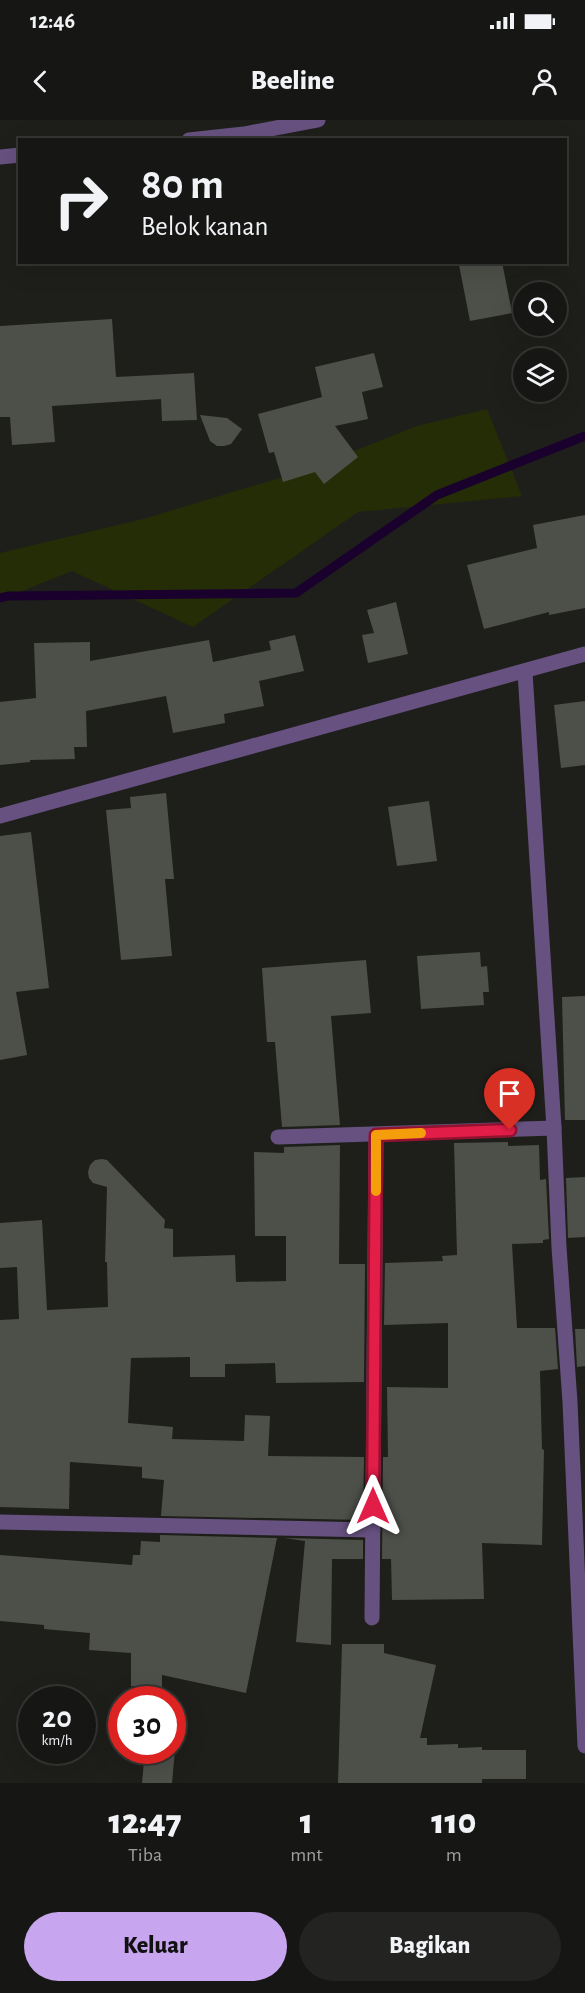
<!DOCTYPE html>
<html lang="id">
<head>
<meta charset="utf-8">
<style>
	:root { --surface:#161714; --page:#232422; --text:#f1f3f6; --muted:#9e9fa0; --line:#353634; --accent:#c8a6ef }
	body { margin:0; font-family:"Alegreya Sans",sans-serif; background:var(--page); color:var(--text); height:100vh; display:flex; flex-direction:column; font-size:22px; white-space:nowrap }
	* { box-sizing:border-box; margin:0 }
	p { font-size:20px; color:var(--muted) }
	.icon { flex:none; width:33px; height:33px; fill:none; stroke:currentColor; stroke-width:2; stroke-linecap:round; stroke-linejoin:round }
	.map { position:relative; height:1663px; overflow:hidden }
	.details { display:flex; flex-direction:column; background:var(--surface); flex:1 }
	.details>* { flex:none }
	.banner { position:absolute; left:18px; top:18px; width:549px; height:126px; border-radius:0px; box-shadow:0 6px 24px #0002,0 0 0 2px var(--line); background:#161714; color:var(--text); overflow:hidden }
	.controls { position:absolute; left:513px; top:162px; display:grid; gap:12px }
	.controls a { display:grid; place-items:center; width:54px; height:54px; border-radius:50%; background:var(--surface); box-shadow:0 6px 24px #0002,0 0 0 2px var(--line); font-size:30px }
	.speed { position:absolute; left:18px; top:1566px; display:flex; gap:12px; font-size:30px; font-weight:700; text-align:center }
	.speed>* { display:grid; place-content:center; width:78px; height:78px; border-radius:50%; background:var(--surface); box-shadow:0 6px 24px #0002,0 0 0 2px var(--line); line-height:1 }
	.speed small { font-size:15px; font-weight:400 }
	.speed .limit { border:9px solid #d22; background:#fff; color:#111 }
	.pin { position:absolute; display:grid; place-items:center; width:51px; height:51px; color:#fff; margin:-62px -26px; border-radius:50% 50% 50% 0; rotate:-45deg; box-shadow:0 0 6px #0007 }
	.pin .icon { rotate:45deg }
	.me { position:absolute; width:66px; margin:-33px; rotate:0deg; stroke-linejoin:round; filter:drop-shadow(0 0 4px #0008) }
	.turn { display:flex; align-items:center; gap:21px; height:126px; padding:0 24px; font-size:27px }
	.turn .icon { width:78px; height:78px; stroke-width:2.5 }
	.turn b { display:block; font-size:42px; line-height:51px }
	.eta { display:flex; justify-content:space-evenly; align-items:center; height:102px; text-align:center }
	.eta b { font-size:36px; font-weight:800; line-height:42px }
	.action { display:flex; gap:12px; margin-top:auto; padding:12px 24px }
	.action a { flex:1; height:69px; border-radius:36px; background:var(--accent); color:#111; font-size:24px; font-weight:800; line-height:69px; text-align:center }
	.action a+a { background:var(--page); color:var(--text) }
	.status { display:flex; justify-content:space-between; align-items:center; height:42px; padding:0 30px; background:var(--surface); direction:ltr }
	.status svg { height:16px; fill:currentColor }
	header { display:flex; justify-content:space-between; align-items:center; height:78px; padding:0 24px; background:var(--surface); font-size:27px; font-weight:800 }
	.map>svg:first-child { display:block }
	.green { fill:#252d07 }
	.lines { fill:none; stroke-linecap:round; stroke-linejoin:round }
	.stream { stroke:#19002d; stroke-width:9 }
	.building { fill:#4d4f49 }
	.minor { stroke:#675180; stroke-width:15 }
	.route-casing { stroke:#92132f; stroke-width:15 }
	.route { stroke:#e11d48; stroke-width:10 }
	.slow { stroke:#f59e0b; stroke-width:10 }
</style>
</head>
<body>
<div class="status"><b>12:46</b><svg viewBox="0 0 49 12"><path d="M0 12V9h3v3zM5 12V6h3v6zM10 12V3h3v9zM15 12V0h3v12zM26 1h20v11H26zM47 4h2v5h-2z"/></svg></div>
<header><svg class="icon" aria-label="back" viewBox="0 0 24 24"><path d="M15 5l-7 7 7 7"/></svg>Beeline<svg class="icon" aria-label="person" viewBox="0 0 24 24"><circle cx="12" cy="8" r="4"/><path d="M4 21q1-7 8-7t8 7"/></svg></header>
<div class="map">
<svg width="585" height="1663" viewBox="0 0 585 1663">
	<rect width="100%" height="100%" fill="#1e1f1a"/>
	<path class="green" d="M487,289L522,376L358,392L193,507L72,451L0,480V433L143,399L306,350L417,306Z"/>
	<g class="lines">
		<path class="stream" d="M0,478L8,476L296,473L437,375L585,316"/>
	</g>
	<g class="building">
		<path d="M474,142H502L512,193L470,201L459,145Z"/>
		<path d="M112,199L116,257L194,253L197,300L162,301L161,279L52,286L55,322L12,325L10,297H0V206Z"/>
		<path d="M374,233L383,267L362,272L368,299L335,306L358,337L324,364L315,352L283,362L274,332L269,333L258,294L322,277L315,247Z"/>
		<path d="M200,295L227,298L242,309L231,324L224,326H217L210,321Z"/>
		<path d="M585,395V488L549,495V492L484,509L467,445L537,428L533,405Z"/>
		<path d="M396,482L408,534L368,543L362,515L374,513L367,490Z"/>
		<path d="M295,515L304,551L259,561L264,586L224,594L225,603L173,613L166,576L86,591L87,627H74L75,639L30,640V642L0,645V582L36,578L34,523L90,522V541L209,520L213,542L271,530L269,521Z"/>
		<path d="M585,581V645L561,648L554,585Z"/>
		<path d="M166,673L174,759H165L172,836L121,840L106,690L131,688L130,677Z"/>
		<path d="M429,681L437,741L397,746L388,687Z"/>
		<path d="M31,712L49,868L16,872L27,935L0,940V716Z"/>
		<path d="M480,832L481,847L487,846L489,872H483L484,885L421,889L417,836Z"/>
		<path d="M366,840L371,893L331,896L340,1005L282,1007L275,922H267L262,848Z"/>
		<path d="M585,876V1000H565L562,877Z"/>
		<path d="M508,1022V1026L539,1025L540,1060L546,1059L549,1119L543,1120V1123L512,1124L517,1208H555L558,1249L540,1251L542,1329L544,1330L542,1425L482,1423L484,1479L392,1480L391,1439H382L383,1337H388L387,1267L448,1268V1203L384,1205L385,1143L443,1141L442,1136L457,1135L454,1023Z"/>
		<path d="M340,1025L339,1144H365L364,1262L276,1263L275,1243L225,1244V1257H190V1237L131,1238L128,1303L173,1307L172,1319L244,1321L245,1295L270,1296L268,1336L364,1337L363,1400L161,1396L164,1360L142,1358V1347L70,1342L69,1389L0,1387V1200L19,1199L17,1147L0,1148V1103L42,1100L47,1190L108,1187L107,1142H105L107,1067L93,1063L89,1058L88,1052L90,1045L95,1040L102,1039L107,1040L165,1100L164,1108L173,1109V1137L235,1135L236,1162L286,1161V1116H255L254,1032L284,1033V1027Z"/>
		<path d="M585,1057V1117L568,1118L566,1058Z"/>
		<path d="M575,1209H585V1246L577,1247Z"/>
		<path d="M160,1415L277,1418L246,1573L162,1555V1567L131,1566V1533L89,1530L90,1513L44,1509V1505L0,1501V1435L132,1445L133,1435H140L141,1421L160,1422Z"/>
		<path d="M284,1418L363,1420V1439H332L331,1525L296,1522L305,1421Z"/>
		<path d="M342,1524H384V1533L436,1545L420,1618H427V1625L458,1624V1628L482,1627V1630H526V1659H482V1663H338Z"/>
		<path d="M145,1630H175L172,1663H142Z"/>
	</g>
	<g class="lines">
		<g class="minor">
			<path d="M189,20L244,14L318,0"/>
			<path d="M0,37L20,35"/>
			<path d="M525,552L554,1008L559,1127L570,1282L585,1626"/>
			<path d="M0,696L585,534"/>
			<path d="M278,1017L554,1008"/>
			<path d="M0,1402L373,1410"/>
			<path d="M372,1498L376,1015"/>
		</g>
	</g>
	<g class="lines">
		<g class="route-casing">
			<path id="route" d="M373,1386L376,1015L510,1010"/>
		</g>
		<use href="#route" class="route"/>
		<path class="slow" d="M376,1071V1015L421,1013"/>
	</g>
</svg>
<div class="controls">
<a><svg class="icon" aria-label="search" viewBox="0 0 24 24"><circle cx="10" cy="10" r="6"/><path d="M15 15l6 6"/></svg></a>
<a><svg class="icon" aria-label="layers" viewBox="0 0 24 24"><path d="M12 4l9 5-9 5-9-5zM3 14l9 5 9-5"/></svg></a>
</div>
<div class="speed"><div>20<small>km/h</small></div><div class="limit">30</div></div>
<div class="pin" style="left:510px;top:1010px;background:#d93025"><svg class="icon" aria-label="arrive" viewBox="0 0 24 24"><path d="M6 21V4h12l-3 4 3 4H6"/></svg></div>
<svg class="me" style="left:373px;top:1386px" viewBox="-20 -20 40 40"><path d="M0-17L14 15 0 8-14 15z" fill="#e11d48" stroke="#fff" stroke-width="4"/></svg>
<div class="banner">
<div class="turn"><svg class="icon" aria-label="right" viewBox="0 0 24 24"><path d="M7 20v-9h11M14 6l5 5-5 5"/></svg><div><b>80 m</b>Belok kanan</div></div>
</div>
</div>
<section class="details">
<div class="eta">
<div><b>12:47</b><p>Tiba</p></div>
<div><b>1</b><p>mnt</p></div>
<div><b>110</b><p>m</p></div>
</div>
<div class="action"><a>Keluar</a><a>Bagikan</a></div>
</section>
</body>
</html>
